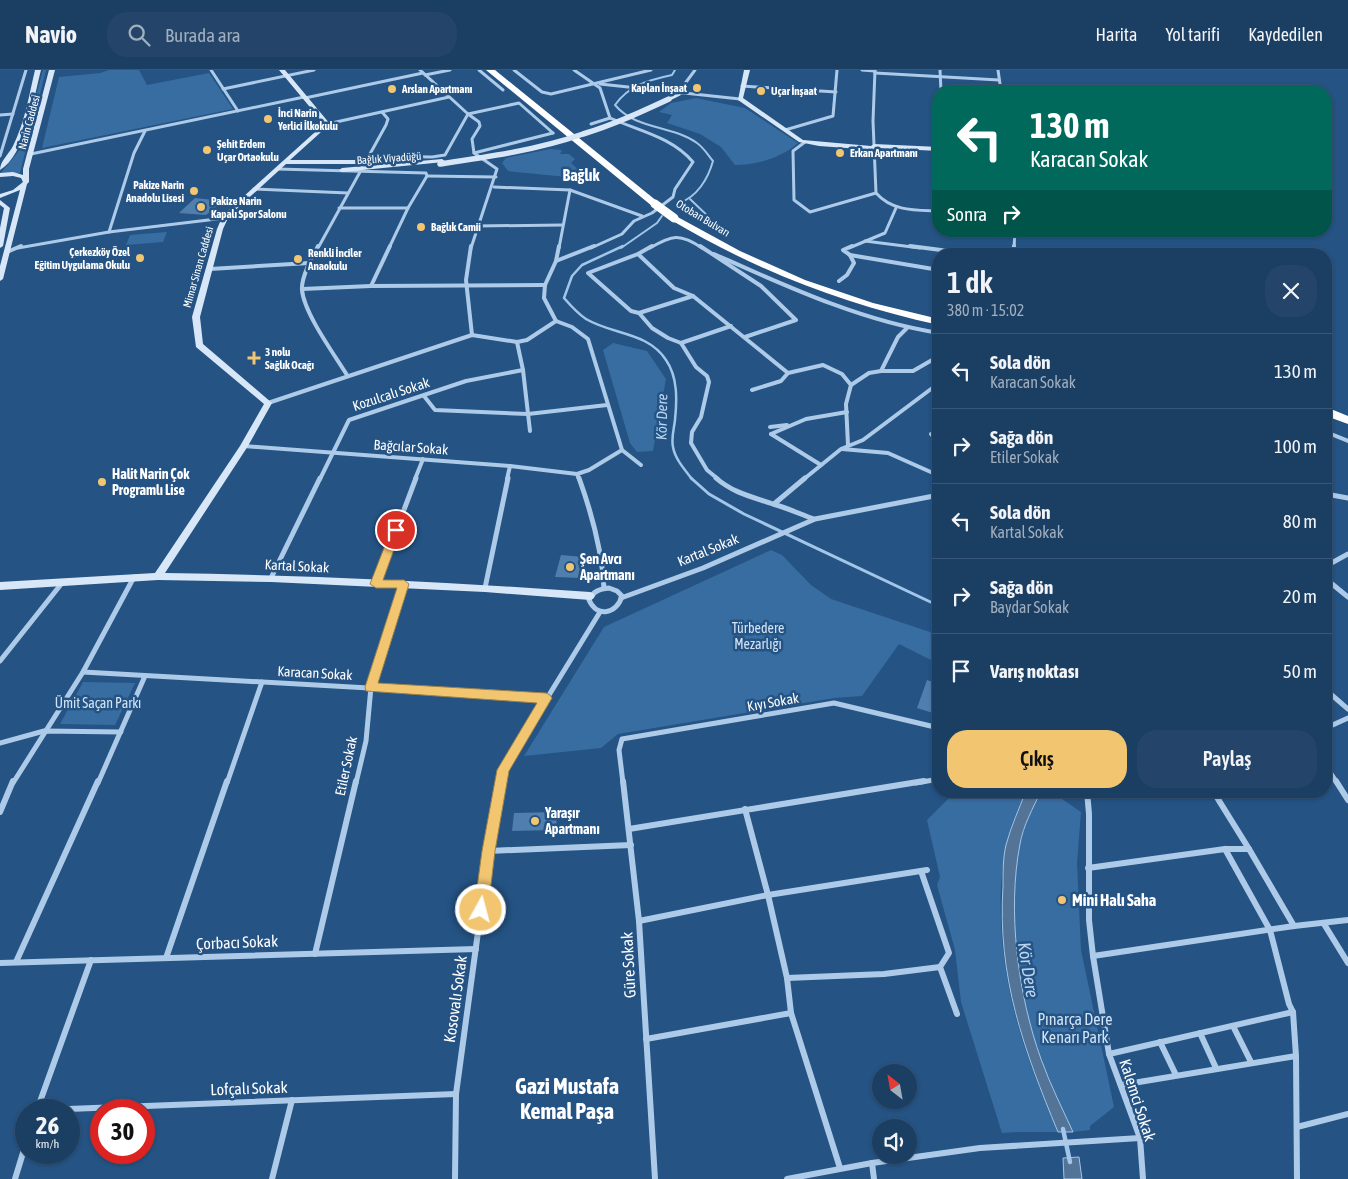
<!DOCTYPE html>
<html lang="tr">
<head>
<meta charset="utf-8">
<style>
	:root { --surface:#1b3e63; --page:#244569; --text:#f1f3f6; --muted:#a0aebe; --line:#395778; --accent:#f2c671 }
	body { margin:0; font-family:"Asap Condensed",sans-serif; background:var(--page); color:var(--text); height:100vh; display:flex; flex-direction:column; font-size:19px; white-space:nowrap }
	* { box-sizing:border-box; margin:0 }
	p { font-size:16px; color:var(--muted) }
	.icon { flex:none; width:28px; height:28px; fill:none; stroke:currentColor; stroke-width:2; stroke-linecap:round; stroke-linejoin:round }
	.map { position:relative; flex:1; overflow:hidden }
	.sheet { position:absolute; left:932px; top:178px; width:400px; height:550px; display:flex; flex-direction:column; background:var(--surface); border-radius:20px; box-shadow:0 1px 4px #0004,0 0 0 1px var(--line) }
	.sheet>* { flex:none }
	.hud { position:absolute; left:932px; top:15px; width:400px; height:152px; border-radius:20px; box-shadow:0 1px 4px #0004,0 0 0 1px var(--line); background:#00695c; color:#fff; overflow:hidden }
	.needle { width:32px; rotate:329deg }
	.buttons { position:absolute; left:872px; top:994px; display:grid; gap:10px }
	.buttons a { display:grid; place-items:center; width:45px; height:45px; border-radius:50%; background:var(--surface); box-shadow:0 1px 4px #0004,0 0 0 1px var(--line); font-size:25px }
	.speed { position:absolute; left:15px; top:1029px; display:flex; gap:10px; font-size:25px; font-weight:700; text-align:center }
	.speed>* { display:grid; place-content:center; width:65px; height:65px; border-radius:50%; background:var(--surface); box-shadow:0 1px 4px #0004,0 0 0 1px var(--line); line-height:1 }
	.speed small { font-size:12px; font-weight:400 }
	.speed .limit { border:8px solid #d22; background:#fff; color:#111 }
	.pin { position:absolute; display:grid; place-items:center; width:42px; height:42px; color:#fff; margin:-21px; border:2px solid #fff; border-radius:50%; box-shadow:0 1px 5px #0007 }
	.me { position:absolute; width:55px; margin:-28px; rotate:7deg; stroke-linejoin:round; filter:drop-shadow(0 0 4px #0008) }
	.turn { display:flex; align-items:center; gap:18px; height:105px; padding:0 15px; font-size:22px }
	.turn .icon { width:65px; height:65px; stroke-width:2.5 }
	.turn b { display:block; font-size:35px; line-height:42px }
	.then { display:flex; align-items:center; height:48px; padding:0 15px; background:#0003; gap:10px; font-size:19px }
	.round { display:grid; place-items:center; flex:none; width:52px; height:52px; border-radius:20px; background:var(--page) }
	.overview { display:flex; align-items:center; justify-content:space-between; height:85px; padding:0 15px }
	h1 { font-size:30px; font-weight:600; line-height:38px }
	.button { display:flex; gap:10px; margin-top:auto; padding:10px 15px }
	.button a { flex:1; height:58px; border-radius:20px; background:var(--accent); color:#111; font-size:20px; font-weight:600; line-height:58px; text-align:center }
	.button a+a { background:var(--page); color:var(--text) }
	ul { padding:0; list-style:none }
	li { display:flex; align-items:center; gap:15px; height:75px; padding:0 15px; border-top:1px solid var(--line) }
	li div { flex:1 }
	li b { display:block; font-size:19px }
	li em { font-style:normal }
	header { display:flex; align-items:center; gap:30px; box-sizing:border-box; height:70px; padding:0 25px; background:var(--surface); border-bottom:1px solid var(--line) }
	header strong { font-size:24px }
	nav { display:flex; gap:28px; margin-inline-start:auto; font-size:18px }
	.search { width:350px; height:45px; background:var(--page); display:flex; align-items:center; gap:12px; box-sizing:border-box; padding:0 18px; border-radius:20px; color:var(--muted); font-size:19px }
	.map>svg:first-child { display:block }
	.green { fill:#386da1 }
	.water { fill:#537497; stroke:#a2c6e9 }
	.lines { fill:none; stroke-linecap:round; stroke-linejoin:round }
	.stream-far3 { stroke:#a2c6e9; stroke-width:2 }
	.stream-far2 { stroke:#a2c6e9; stroke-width:2.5 }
	.stream-far1 { stroke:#a2c6e9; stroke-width:3 }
	.stream { stroke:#a2c6e9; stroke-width:4.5 }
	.building { fill:#507fae }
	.street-far3 { stroke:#adcbe8; stroke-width:3 }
	.street-far2 { stroke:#adcbe8; stroke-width:4 }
	.street-far1 { stroke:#adcbe8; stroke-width:5 }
	.street { stroke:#adcbe8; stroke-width:6 }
	.secondary { fill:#d8e7f7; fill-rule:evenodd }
	.highway { fill:#fff; fill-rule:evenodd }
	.secondary-bridge { stroke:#d8e7f7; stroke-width:5.5 }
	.highway-bridge { stroke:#fff; stroke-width:9 }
	.route { fill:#f2c671; stroke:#9d8149 }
	.poi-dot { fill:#f2c671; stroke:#245384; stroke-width:2 }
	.labels { text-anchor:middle; stroke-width:5; stroke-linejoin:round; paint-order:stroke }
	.far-poi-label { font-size:11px; font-weight:bold; fill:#fff; stroke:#245384; text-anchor:start }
	.far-street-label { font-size:11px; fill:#fff; stroke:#245384 }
	.street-label { font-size:14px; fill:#fff; stroke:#245384 }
	.poi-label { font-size:14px; font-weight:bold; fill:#fff; stroke:#245384; text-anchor:start }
	.park-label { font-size:14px; fill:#d1e4f6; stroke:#245384 }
	.water-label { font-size:15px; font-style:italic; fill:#b9d5f0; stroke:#245384 }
	.far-district-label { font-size:16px; font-weight:bold; fill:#fff; stroke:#245384 }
	.near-poi-label { font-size:16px; font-weight:bold; fill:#fff; stroke:#245384; text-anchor:start }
	.near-street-label { font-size:16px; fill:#fff; stroke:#245384 }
	.near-park-label { font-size:16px; fill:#d1e4f6; stroke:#245384 }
	.near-water-label { font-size:18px; font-style:italic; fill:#b9d5f0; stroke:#245384 }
	.near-district-label { font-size:22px; font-weight:bold; fill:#fff; stroke:#245384 }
</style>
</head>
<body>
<header>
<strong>Navio</strong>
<div class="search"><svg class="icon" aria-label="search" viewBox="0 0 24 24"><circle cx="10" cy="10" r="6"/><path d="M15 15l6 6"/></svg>Burada ara</div>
<nav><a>Harita</a><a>Yol tarifi</a><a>Kaydedilen</a></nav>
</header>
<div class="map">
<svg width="1348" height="1109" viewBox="0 0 1348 1109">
	<rect width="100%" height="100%" fill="#245384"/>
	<g class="green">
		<path d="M43,0H46L20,103L0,104L22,77Z"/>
		<path d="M109,0H139L147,15L209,3L233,39L42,78L59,7L100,3Z"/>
		<path d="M696,28L745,38L798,73C781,88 757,95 735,95L721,77L700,64L667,53L672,45L659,42L671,33Z"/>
		<path d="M550,79L562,80L560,84H569L575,89L571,93L586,106L567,107L516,102L508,101L502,93L506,88Z"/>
		<path d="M167,162L163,172L126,175L130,165Z"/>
		<path d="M613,273L647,281L666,309L653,381L637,382L630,373L603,280Z"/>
		<path d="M771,480L782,485L811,515L831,529L939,565V594L899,574L862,626L834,628L618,664L601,678L524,686L604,557Z"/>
		<path d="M83,612L135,613L115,655L60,654Z"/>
		<path d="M956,721H1026C1021,734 1014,747 1010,760C993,823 1001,896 1019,959C1029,994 1044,1028 1058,1062H1017L1002,1063L961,932L955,880L937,815L940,807L927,750Z"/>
		<path d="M1041,721H1067L1062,729L1081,742L1077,793L1081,880L1114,1037L1090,1056V1060L1073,1062C1062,1038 1050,1014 1041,989C1018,925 1007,841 1020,774C1023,756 1033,738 1041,721Z"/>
	</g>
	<g class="water">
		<path d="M1026,721H1041C1033,738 1023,756 1020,774C1007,841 1018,925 1041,989C1050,1014 1062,1038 1073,1062H1058C1024,980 997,907 1003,816C1003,802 1003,788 1006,775C1011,756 1019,739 1026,721Z"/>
		<path d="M1079,1087L1082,1109H1064L1063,1088Z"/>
	</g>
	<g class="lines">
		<g class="stream-far3">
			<path d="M675,0L672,5C649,10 629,15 615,35C636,60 672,55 697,73C704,78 708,85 713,91C708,109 697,127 679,133"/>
			<path d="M690,129L714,152L715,157"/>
			<path d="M621,178L657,153L662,146"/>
		</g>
		<path class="stream-far2" d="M623,176L582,195L572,206L564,228C571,236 577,243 586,249C613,265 648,262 666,290C678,307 677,331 675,350C674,359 671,368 673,377C675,389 685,400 692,409"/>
		<path class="stream-far1" d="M691,408L709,424L744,444L939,536"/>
		<path class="stream" d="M1063,1059L1070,1092"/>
	</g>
	<g class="building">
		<path d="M195,128L223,131L206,145L179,143Z"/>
		<path d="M561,485L584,487L580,508L555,507Z"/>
		<path d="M927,610L939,614V645L917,638Z"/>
		<path d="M557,742L556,760L512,761L514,743Z"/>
	</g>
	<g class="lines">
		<g class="street-far3">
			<path d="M211,0L238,41"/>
			<path d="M479,0L503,20"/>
			<path d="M514,0L542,22L551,24L651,0"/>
			<path d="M574,0L600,18L610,48C639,61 672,67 693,92L675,119L673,127L652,143L634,151L622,164L591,178"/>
			<path d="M862,0L875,1"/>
			<path d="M875,0L873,51L876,123C893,142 916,140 939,141"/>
			<path d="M940,0L941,21"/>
			<path d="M998,0L1001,21"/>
			<path d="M875,3L999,10"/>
			<path d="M425,5L450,0"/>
			<path d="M600,14L740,29"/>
			<path d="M742,16L836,22"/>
			<path d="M223,19L314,0"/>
			<path d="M678,23L695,0"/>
			<path d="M305,28L423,3"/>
			<path d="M468,44L479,52L480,56L472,69L474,83L497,99L471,178"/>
			<path d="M468,44L519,33L553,63"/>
			<path d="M0,45L13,44"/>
			<path d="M327,54L449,27"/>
			<path d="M591,54L610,48"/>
			<path d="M785,60L833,46L837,0"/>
			<path d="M805,72L793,81L794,130L810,142L876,123"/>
			<path d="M474,83L553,63"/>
			<path d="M31,84L304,27"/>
			<path d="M0,86L26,0"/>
			<path d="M368,86L432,87L445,85L468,44L420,0"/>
			<path d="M277,99L426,103L427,106L408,138L389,178"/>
			<path d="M427,106L496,107"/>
			<path d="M494,117L570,120L642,146"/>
			<path d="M254,119L348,123"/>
			<path d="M339,138H408"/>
			<path d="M477,156L562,155"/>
			<path d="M109,162L134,83L145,61"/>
			<path d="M865,171L920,178"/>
			<path d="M18,178L109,162L225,148"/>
			<path d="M318,178L386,55L388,49L382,42"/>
			<path d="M559,178L570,120"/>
			<path d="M650,178C672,165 680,163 702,178"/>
			<path d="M849,178L885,163L896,138"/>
			<path d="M1014,178L1015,161"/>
		</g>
		<g class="street-far2">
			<path d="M318,176C312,187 301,207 302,220C304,243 334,284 347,305"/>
			<path d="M471,176L466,210L472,265"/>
			<path d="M652,176L638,184L588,203L631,241L639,243L693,226"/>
			<path d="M700,176L761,216L796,250L745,267"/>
			<path d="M910,176L972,184"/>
			<path d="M7,182L21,176"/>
			<path d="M638,184L674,218L693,226L788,303"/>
			<path d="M714,184C786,216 861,251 939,263"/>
			<path d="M1013,184L1014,176"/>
			<path d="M850,185L939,200"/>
			<path d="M556,191L594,176"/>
			<path d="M210,199L309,193"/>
			<path d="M839,211L847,205L854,193L850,185L843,180L852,176"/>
			<path d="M371,216L390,176"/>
			<path d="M302,219L371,216L545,215"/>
			<path d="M639,243L652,258L668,268L681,273L696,297L707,306L709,312L701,347L692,362L691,373L707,400L718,409"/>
			<path d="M517,272L523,300L530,361"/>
			<path d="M681,273L731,256"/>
			<path d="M881,301H913L939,286"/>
			<path d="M752,320L781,311L788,303L823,295L842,304L851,315"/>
			<path d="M424,326L435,340L528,344L607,335"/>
			<path d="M268,333L472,265L517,272L527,270L556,251L544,228L545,215L556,191L559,176"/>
			<path d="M770,357L787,355"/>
			<path d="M1326,362L1348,371"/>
			<path d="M771,364L806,349L847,342"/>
			<path d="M771,364L821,395"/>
			<path d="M931,364L939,372"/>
			<path d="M848,375L846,334L851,315L869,303L881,301L898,267L907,258"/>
			<path d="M244,376L510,396L577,404L589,400L622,380L588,269L572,257L556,251"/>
			<path d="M842,379L888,383L933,403L939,408"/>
			<path d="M622,380L641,395"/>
			<path d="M933,403L939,392"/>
			<path d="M577,404L579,409"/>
			<path d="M320,409L349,350L466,311L523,300"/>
			<path d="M415,409L423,389"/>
			<path d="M507,409L510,396"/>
			<path d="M804,409L841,379L863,370L935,316L939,307"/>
		</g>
		<g class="street-far1">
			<path d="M579,408C592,444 602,480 604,518"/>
			<path d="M716,408C733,423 753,427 773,434C787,438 800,444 814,449"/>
			<path d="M1326,424L1348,428"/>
			<path d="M774,434L805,408"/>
			<path d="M1326,496L1348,484"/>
			<path d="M271,508L320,408"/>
			<path d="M1326,509L1348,527"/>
			<path d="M376,514L416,408"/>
			<path d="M485,518L508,408"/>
			<path d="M609,518L617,521L622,526C617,544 597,548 589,530C593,521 600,519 609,518Z"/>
			<path d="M621,528L703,498L815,449L939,425"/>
			<path d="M0,591L62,513"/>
			<path d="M83,602L546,628"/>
			<path d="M1326,620L1348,639"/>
			<path d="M935,657L939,678"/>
			<path d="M1326,658L1348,648"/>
			<path d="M0,673L44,661L121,662"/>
			<path d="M1326,696L1337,713"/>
			<path d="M13,713L83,602L134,507"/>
			<path d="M98,713L145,606"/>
			<path d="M227,713L262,612"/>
			<path d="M356,713L366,671L371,617L404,514"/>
			<path d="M501,713L503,700L600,542"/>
			<path d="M623,713L619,680L622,669L834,633L939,658"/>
			<path d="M916,713L939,709"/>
		</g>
		<g class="street">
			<path d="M623,711L639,851L655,1109"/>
			<path d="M1336,711L1348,730"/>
			<path d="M1087,721L1089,744V850L1093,886L1109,984L1140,1068L1143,1109"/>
			<path d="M1213,721L1249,779"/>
			<path d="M745,739L768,825L787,908L791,943L840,1098"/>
			<path d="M0,742L13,711"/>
			<path d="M629,759L924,711"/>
			<path d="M1225,779L1270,860L1289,934L1293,942L1296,986L1297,1109"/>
			<path d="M489,781L631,775"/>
			<path d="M1088,798L1225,779H1249L1294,856"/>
			<path d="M921,801L949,883L940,897L957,944"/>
			<path d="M639,851L768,825L927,800"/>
			<path d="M1324,854L1348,893"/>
			<path d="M315,884L356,711"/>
			<path d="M1093,886L1294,856L1348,850"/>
			<path d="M166,888L227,711"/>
			<path d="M16,892L98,711"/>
			<path d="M0,893L476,879"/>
			<path d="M787,908L884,904L940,897"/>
			<path d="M1233,956L1251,992"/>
			<path d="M1200,963L1216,998"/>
			<path d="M646,969L791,943"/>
			<path d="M1160,972L1176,1005"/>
			<path d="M1109,984L1293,942"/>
			<path d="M1121,1015L1296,986"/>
			<path d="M37,1040L91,890"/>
			<path d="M42,1040L456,1024"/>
			<path d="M1297,1057L1348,1044"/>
			<path d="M872,1093L874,1109"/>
			<path d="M15,1109L26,1073"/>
			<path d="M272,1109L292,1030"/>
			<path d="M455,1109L456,1024L489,781L501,711"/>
			<path d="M787,1109L872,1093L980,1078L1140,1068"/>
		</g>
		<g class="secondary">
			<path d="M35,0H41C34,26 25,86 0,100C0,91 9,84 13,76C25,52 29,25 35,0Z"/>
			<path d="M49,0H55L29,99V112L27,114L3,209L0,211V196L20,120L0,128V124L13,120L23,112L21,108L13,106L0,107V103L13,102L23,105V99Z"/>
			<path d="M279,0H285L330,54L290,90H364L367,92L364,94H286L229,146L223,159L200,247L203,274L272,333L248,376L165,503C307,505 449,512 590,522L593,523L595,526L593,529L590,530L485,522L271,512L158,510L0,520V512L155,503L240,376L264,334L196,277L192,247L217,159L223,145L324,54Z"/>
			<path d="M744,0H750L743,28L803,70L871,76L874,74L939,77V81L877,78L874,80L819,76L799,72L738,30Z"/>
			<path d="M681,21L684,23L683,24L671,30L666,29Z"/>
			<path d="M442,89L445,91L444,92L342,102L339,100L342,98Z"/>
			<path d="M0,130L10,138L3,176L0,178V158L4,138L0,135Z"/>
		</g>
		<g class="highway">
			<path d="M486,0H495L658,132V136H652Z"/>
			<path d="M674,145L740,181L805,210L873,233L939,249V255C843,234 755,200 671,150L669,148Z"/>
			<path d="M1326,337L1348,346V354L1326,346Z"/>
		</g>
		<path class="secondary-bridge" d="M440,94C488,87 537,80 583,64C613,55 641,42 669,29"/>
		<path class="highway-bridge" d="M655,134L674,148"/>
	</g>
	<path class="route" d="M396,457L401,460L383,510H404L409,514L378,613L546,623L550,625L552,628L509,701L495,781L488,840L486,845L481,847L476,845L474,840L482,781L497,700L537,633L366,621L365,617L397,518H376L370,514L391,460Z"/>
	<g class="poi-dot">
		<circle cx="697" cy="18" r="5"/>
		<circle cx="392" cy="19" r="5"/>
		<circle cx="761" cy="21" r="5"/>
		<circle cx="268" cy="49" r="5"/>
		<circle cx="207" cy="80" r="5"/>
		<circle cx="840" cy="83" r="5"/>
		<circle cx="194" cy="121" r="5"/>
		<circle cx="201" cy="137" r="5"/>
		<circle cx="421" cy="157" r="5"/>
		<circle cx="140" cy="188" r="5"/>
		<circle cx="298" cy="189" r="5"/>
		<path d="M251.5 280.5h5v5h5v5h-5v5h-5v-5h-5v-5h5z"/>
		<circle cx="102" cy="412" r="5"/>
		<circle cx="570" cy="497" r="5"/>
		<circle cx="535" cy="751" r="5"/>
		<circle cx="1062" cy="830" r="5"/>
	</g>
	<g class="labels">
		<g class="far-poi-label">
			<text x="687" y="22" text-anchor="end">Kaplan İnşaat</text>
			<text x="402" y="23">Arslan Apartmanı</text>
			<text x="771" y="25">Uçar İnşaat</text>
			<text x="278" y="47">İnci Narin<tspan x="278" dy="13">Yerlici İlkokulu</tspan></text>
			<text x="217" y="78">Şehit Erdem<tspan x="217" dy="13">Uçar Ortaokulu</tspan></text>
			<text x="850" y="87">Erkan Apartmanı</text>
			<text x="184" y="119" text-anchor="end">Pakize Narin<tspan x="184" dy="13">Anadolu Lisesi</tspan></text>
			<text x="211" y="135">Pakize Narin<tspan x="211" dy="13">Kapalı Spor Salonu</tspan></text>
			<text x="431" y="161">Bağlık Camii</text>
			<text x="130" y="186" text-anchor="end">Çerkezköy Özel<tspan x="130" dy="13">Eğitim Uygulama Okulu</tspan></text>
			<text x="308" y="187">Renkli İnciler<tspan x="308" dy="13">Anaokulu</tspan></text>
			<text x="265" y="286">3 nolu<tspan x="265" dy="13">Sağlık Ocağı</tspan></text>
		</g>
		<g class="far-street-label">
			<text transform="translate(29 52) rotate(-75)" y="4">Narin Caddesi</text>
			<text transform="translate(389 88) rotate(-4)" y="4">Bağlık Viyadüğü</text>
			<text transform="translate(703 148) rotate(31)" y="4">Otoban Bulvarı</text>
			<text transform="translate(198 197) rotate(-74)" y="4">Mimar Sinan Caddesi</text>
		</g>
		<g class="street-label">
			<text transform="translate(391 324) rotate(-18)" y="5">Kozulcalı Sokak</text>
			<text transform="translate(411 377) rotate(4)" y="5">Bağcılar Sokak</text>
			<text transform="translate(708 480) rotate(-22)" y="5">Kartal Sokak</text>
			<text transform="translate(297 496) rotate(3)" y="5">Kartal Sokak</text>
			<text transform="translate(315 603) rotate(3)" y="5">Karacan Sokak</text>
			<text transform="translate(773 632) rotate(-10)" y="5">Kıyı Sokak</text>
			<text transform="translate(346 696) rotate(-78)" y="5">Etiler Sokak</text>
		</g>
		<g class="poi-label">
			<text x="112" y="409">Halit Narin Çok<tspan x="112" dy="16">Programlı Lise</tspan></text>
			<text x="580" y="494">Şen Avcı<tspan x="580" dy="16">Apartmanı</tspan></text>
			<text x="545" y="748">Yaraşır<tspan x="545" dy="16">Apartmanı</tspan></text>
		</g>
		<g class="park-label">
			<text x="758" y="563">Türbedere<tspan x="758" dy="16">Mezarlığı</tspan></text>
			<text x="98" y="638">Ümit Saçan Parkı</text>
		</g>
		<g class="water-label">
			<text transform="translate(662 347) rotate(-89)" y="5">Kör Dere</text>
		</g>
		<g class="far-district-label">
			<text x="581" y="111">Bağlık</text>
		</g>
		<g class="near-poi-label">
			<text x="1072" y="836">Mini Halı Saha</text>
		</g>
		<g class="near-street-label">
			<text transform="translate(237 872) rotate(-2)" y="6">Çorbacı Sokak</text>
			<text transform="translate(628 895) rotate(-93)" y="6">Güre Sokak</text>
			<text transform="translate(455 929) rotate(-82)" y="6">Kosovalı Sokak</text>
			<text transform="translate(249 1018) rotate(-2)" y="6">Lofçalı Sokak</text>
			<text transform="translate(1138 1030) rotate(72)" y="6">Kalemci Sokak</text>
		</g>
		<g class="near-park-label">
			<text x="1075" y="955">Pınarça Dere<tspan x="1075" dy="18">Kenarı Park</tspan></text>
		</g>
		<g class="near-water-label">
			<text transform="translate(1028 900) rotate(81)" y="6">Kör Dere</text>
		</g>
		<g class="near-district-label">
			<text x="567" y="1024">Gazi Mustafa<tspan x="567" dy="25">Kemal Paşa</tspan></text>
		</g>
	</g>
</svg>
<div class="buttons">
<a><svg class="needle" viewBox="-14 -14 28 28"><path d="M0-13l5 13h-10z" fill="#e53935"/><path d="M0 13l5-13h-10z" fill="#a0aebe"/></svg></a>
<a><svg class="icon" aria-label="sound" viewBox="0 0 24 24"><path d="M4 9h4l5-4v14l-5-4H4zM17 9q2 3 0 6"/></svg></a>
</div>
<div class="speed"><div>26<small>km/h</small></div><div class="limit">30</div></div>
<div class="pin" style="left:396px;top:460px;background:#d93025"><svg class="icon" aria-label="arrive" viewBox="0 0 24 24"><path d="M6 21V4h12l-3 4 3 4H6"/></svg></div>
<svg class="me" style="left:481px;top:840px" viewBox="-20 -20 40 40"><circle r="17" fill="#f2c671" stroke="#fff" stroke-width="3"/><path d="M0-11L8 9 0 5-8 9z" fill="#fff"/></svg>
<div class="hud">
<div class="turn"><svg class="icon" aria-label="left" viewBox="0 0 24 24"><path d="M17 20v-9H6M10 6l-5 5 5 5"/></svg><div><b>130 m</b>Karacan Sokak</div></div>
<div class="then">Sonra<svg class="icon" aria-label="right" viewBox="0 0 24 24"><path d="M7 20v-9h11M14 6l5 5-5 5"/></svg></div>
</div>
<section class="sheet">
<div class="overview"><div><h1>1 dk</h1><p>380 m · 15:02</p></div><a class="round"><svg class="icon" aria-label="close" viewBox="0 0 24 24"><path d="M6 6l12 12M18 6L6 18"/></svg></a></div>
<ul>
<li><svg class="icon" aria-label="left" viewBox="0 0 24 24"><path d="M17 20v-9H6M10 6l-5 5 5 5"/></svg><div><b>Sola dön</b><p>Karacan Sokak</p></div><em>130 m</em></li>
<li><svg class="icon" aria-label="right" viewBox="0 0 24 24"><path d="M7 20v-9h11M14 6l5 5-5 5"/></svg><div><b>Sağa dön</b><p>Etiler Sokak</p></div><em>100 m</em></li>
<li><svg class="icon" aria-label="left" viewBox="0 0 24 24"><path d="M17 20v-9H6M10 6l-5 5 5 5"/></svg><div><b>Sola dön</b><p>Kartal Sokak</p></div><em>80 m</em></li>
<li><svg class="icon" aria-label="right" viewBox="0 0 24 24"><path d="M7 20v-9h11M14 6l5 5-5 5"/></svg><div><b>Sağa dön</b><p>Baydar Sokak</p></div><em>20 m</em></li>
<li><svg class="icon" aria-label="arrive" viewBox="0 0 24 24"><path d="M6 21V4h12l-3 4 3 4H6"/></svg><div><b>Varış noktası</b></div><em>50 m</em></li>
</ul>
<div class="button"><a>Çıkış</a><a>Paylaş</a></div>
</section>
</div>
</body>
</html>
